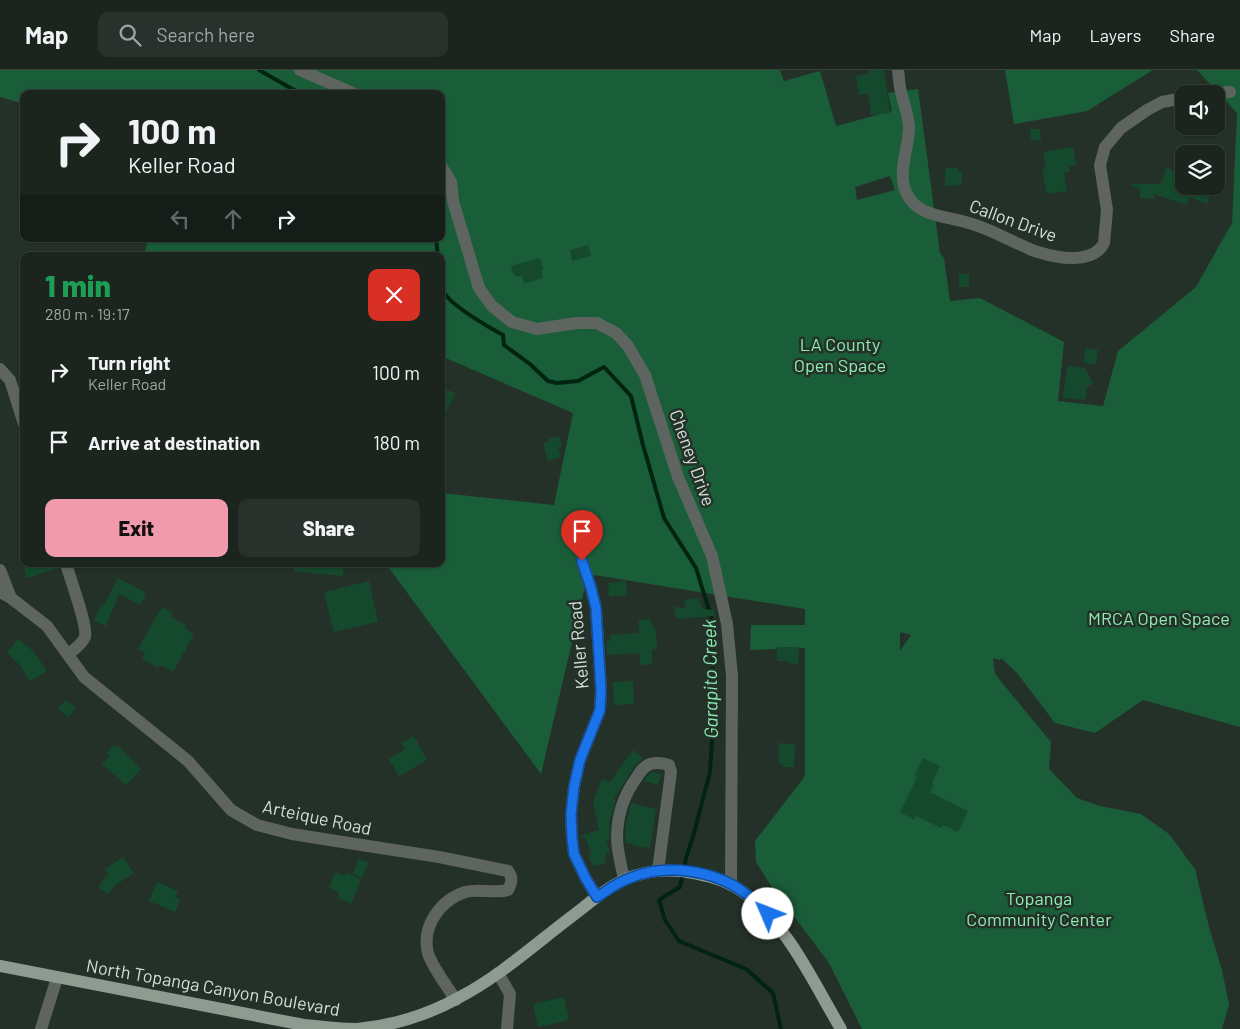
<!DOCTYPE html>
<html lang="en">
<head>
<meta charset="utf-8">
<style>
	:root { --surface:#1b251e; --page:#28312b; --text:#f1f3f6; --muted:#a0a5a4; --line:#39423c; --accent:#f29aad }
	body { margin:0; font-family:Barlow,sans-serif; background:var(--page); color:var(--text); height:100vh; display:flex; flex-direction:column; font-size:19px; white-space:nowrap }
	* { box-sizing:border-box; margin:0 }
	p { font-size:16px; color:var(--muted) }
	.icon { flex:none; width:28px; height:28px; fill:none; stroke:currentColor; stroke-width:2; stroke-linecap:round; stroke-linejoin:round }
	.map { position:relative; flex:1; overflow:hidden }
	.drawer { position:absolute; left:20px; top:182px; width:425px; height:315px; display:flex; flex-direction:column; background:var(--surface); border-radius:10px; box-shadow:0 1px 4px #0004,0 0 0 1px var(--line) }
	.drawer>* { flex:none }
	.hud { position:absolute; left:20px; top:20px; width:425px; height:152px; border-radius:10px; box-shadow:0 1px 4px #0004,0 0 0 1px var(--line); background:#1b251e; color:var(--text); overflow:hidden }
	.fabs { position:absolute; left:1175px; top:15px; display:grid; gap:10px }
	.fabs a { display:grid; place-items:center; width:50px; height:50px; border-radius:10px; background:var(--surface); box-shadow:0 1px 4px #0004,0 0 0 1px var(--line); font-size:25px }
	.pin { position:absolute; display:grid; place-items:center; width:42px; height:42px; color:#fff; margin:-51px -21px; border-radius:50% 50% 50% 0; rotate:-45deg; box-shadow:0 0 5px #0007 }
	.pin .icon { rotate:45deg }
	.me { position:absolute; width:55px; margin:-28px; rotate:314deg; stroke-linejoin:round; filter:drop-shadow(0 0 4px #0008) }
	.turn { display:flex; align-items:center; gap:18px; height:105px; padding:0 25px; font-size:22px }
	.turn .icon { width:65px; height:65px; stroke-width:2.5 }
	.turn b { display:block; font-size:35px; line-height:42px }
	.lanes { display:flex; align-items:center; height:48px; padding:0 25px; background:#0003; justify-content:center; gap:25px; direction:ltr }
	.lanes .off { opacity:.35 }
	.round { display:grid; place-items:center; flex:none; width:52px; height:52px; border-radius:10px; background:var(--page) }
	.summary { display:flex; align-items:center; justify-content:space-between; height:85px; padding:0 25px }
	h1 { font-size:30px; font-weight:800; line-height:38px; color:#1e9e55 }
	.primary-button { display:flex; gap:10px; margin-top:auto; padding:10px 25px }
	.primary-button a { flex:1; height:58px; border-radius:10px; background:var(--accent); color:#111; font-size:20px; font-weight:800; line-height:58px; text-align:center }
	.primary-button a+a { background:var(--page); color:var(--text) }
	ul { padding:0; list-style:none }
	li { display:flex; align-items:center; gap:15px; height:70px; padding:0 25px }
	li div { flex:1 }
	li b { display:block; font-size:19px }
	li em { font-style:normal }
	header { display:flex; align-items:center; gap:30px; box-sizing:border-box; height:70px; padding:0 25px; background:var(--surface); border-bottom:1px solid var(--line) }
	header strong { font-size:24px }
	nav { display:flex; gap:28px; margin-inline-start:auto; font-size:18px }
	.search { width:350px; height:45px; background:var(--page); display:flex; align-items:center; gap:12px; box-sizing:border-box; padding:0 18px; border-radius:10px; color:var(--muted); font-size:19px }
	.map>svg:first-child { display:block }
	.green { fill:#1a5d39; fill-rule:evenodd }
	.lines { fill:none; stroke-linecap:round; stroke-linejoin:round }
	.stream { stroke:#002411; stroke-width:4 }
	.building { fill:#15492d }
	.street { stroke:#5e6560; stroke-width:12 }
	.primary { stroke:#8d9b91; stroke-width:12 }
	.route-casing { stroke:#114b97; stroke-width:12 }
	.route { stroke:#1a73e8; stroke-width:9 }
	.labels { text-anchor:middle; stroke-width:5; stroke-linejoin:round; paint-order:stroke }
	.street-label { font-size:18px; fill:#d5ded8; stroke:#243128 }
	.park-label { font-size:18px; fill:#8eedb2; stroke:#243128 }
	.water-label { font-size:19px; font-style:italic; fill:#89e8ad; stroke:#243128 }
</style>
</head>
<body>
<header>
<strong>Map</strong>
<div class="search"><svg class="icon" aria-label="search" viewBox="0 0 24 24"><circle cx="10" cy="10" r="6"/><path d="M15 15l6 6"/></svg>Search here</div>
<nav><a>Map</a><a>Layers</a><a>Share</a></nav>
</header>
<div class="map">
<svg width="1240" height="959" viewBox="0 0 1240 959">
	<rect width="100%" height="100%" fill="#243128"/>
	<g class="green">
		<path d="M0,0H780L784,11L820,1L836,56L892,41L888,23L918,19L940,183L944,188L950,231L980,228L1064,272L1058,331L1103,336L1118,281L1196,217L1232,153L1237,43L1197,0H1240V657L1143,630L1095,663L1055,653L1017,603L1001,588L1000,590L993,588L995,604L1051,672L1049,699L1077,728L1100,736L1141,744L1169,764L1195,799L1209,857L1222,900L1229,935L1222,959H862L829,893L771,816L756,792L755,771L805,706V578L750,580L751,555H805V539L588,504L541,704L386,494H441V423L554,435L573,343L441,286V186H144L148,169H441V24H24V34L0,27ZM890,106L895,120L857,130L855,117ZM900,562L911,565L900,581Z"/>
		<path d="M1005,0H1153L1087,41L1014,54Z"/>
	</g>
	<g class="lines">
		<g class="stream">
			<path d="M259,0L301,24"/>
			<path d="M436,169L438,186"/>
			<path d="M441,213C442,216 443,221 445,224C454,237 488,257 503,265L504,275L530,294L548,311L557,313L578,311L604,297L631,326L643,375L664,448L696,498L712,550L713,654L710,702L693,767L686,788L680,817L659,830L665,850L679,871L746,899L773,923L781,959"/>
		</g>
	</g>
	<g class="building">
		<path d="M869,0H884L890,43L871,45L868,23L859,25L856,6L869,3Z"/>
		<path d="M1030,59H1040L1041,70H1031Z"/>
		<path d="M1073,77L1076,95L1069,96L1070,102L1064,103L1067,121L1047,124L1043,103V99H1046L1043,82Z"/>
		<path d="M946,98H958V102H962V115L945,116V102H946Z"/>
		<path d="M1166,98L1184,104V116H1213L1207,134L1189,127L1187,135L1154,124V129L1140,128V119L1131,116L1132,114H1161Z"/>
		<path d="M588,175L591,186L572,191L570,180Z"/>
		<path d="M540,188L543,199L541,200L543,208L524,214L522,205L516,207L513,203L511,196Z"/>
		<rect x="959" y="204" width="10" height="13"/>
		<path d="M1085,278L1098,280L1096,294L1084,293Z"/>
		<path d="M1067,296L1085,298L1093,313L1087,317L1085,330L1063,328Z"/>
		<path d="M441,317L455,323L441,355Z"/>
		<path d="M559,366L562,376L558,377L561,387L548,391L543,373L550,371L549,369Z"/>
		<path d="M23,494H58L59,498L27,508Z"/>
		<path d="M295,494H344L343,506L294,501Z"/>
		<path d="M118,508L145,522L144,524L146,525L141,535L119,524L106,556L94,551L101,534L104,535Z"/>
		<path d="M369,511L378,552L334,562L324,522Z"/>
		<path d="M626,511L627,525L609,527L608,513Z"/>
		<path d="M699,528L702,539L714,540V546L676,549L674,537L686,538L684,530Z"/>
		<path d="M162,537L173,543L171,547L186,555L184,558L194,564L173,602L160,595L158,598L142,589L145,583L138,579Z"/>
		<path d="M651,549V554H653L654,560H656L657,579H652V594L640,595L639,583L607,585L606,571H611L610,565L639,563V550Z"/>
		<path d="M18,569L34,582L47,601L30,611L20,595L7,583Z"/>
		<path d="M777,577H799L798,594L788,593V591H777Z"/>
		<path d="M633,611L634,634L614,635L613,612Z"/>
		<path d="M65,630L76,638L68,647L58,639Z"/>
		<path d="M414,666L427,690L399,706L389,689L405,679L401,673Z"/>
		<path d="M779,673L795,674L794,697H783V694H779Z"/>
		<path d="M114,675L117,678L118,676L141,699L126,715L102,694L110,685L107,683Z"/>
		<path d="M633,680L643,688L634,697L614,729L616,730L610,750L609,771L606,770L610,782L606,783L605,793L593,796L588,785L591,784L586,768L580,767V766L599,760L593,732L602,709L610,712Z"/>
		<path d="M923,688L940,696L932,713L934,714L930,722L968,741L958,762L943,755L941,758L916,746L914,750L900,742L917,707L914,706Z"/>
		<path d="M652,702L661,704L658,715L644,711L648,705Z"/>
		<path d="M631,733L656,739L650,778L633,776L634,774L625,773L626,753Z"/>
		<path d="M123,787L134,803L114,816L108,824L98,817L106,807L109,804L105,799Z"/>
		<path d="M358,789L368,792L362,808L353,804Z"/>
		<path d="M335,802L346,806L347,803L361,809L351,834L337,828L339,822L329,818Z"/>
		<path d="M157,812L178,821L175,827L180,829L175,842L149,831Z"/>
		<path d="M564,927L569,949L565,950L566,951L538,957L533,934Z"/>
	</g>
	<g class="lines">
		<g class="street">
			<path d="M300,0L355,24"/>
			<path d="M898,0C899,7 899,15 901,22C904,35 909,47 909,59C908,81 896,106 908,126C920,148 951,146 972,154C989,159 1005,168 1021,175C1026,177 1032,181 1038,182C1057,188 1093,195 1104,173L1107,140L1100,95L1105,77L1121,58L1147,40L1162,32L1184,28"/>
			<path d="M1208,24L1230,22"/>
			<path d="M441,96L451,112L453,131L479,218L492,236L512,252L537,259L577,253H597L616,263L628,276L645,305L678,407L712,486L727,554L732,606L731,815"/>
			<path d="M0,299L10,310L24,354"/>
			<path d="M582,491L591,518L596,538L601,620L600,640L580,690L574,717L571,744L572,768L574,784L586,809L597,827"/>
			<path d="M66,494C70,508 88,556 85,567C82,574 74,580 68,584"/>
			<path d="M0,500L11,528"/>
			<path d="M0,522L11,528L47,556L84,607L188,691L231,740L257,755L292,764L355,774L439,787L508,801C513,808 512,812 508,820C494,824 479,818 465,822C441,830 421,856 428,883C431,895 448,918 456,930"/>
			<path d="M624,810C622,797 617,782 617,768C617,745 623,726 637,707C640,702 643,697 650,694C657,692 663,693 669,695L671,702L658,801"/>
			<path d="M498,903L510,924L507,959"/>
			<path d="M41,959L57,908"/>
		</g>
		<path class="primary" d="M0,896L304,955C322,957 339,959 357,959C391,956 428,945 458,928C499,907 534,875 571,847C591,832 610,814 634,806C655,799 677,799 698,804C715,807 732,813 746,824C790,859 813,912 841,959"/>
	</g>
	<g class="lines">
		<g class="route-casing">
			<path id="route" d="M582,491L591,518L596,538L601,620L600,640L580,690L574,717L571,744L572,768L574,784L586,809L597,827C608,820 618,812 630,808C666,793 714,800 745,823C753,829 761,837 768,844"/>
		</g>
		<use href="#route" class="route"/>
	</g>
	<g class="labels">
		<g class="street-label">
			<text transform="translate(1013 151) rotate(20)" y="6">Callon Drive</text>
			<text transform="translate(692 388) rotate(70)" y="6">Cheney Drive</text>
			<text transform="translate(579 575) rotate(-95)" y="6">Keller Road</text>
			<text transform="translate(317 748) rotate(12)" y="6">Arteique Road</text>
			<text transform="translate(213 918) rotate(10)" y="6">North Topanga Canyon Boulevard</text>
		</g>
		<g class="park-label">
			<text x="840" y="281">LA County<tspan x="840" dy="21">Open Space</tspan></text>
			<text x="1159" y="555">MRCA Open Space</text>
			<text x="1039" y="835">Topanga<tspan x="1039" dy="21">Community Center</tspan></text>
		</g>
		<g class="water-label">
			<text transform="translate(710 609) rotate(-91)" y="7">Garapito Creek</text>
		</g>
	</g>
</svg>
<div class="fabs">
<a><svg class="icon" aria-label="sound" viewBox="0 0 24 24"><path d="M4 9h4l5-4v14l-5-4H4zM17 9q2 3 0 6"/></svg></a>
<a><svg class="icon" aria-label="layers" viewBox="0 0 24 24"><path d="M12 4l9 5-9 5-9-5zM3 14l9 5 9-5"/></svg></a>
</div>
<div class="pin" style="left:582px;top:491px;background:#d93025"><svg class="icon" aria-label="arrive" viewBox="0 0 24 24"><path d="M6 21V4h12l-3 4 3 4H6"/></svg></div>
<svg class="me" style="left:768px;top:844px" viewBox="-20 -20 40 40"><circle r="19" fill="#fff"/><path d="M0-13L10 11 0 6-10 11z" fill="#1a73e8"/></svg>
<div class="hud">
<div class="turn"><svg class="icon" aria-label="right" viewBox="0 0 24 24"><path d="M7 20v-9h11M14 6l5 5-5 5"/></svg><div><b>100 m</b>Keller Road</div></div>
<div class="lanes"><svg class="icon off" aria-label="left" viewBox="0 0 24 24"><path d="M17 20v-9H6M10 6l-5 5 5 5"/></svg><svg class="icon off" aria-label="ahead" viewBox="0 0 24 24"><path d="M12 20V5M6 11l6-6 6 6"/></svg><svg class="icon" aria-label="right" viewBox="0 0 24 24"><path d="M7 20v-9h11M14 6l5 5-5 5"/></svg></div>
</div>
<section class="drawer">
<div class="summary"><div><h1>1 min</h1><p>280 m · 19:17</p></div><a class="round" style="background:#d93025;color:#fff"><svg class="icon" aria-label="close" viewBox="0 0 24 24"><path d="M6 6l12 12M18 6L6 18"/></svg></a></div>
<ul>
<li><svg class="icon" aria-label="right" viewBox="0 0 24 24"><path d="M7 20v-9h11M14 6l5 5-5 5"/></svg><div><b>Turn right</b><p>Keller Road</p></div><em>100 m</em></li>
<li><svg class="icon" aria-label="arrive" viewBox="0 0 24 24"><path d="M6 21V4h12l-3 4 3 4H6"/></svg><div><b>Arrive at destination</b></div><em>180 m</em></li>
</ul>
<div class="primary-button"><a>Exit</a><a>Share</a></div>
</section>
</div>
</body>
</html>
